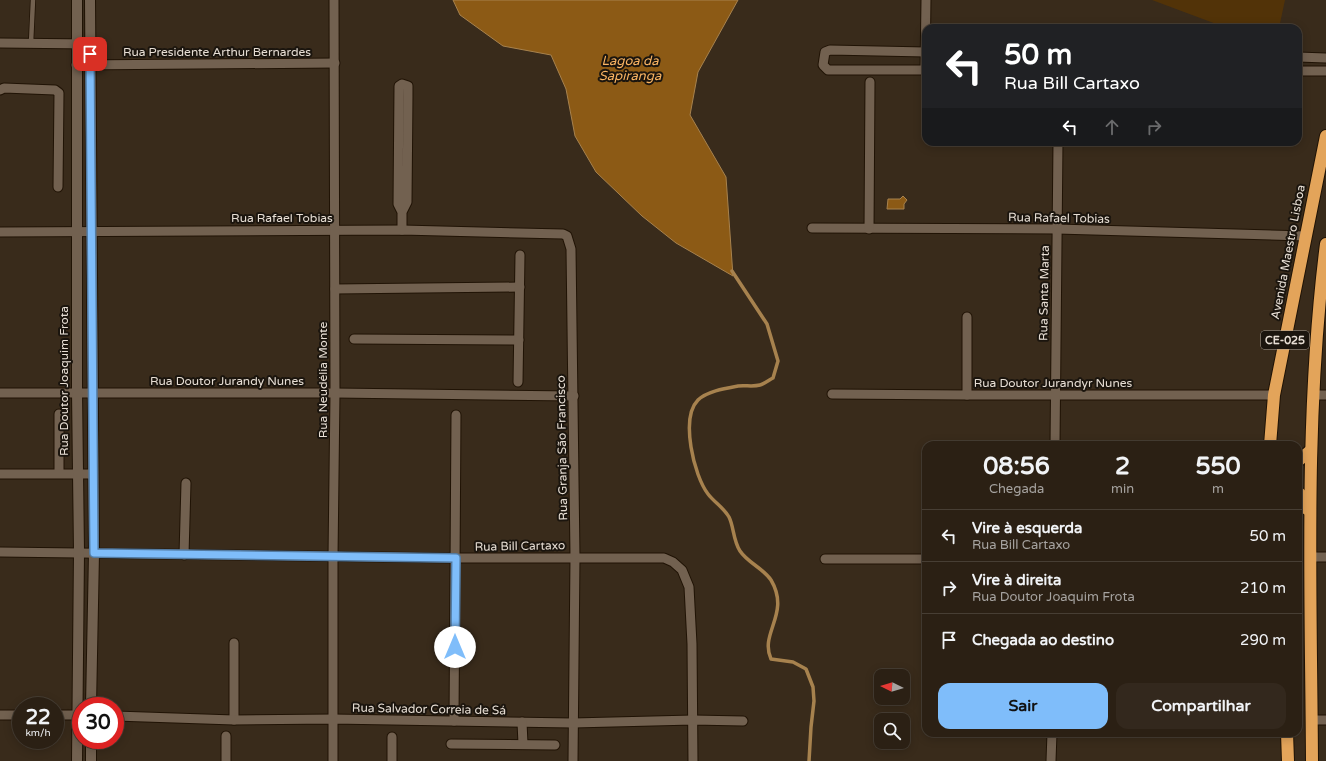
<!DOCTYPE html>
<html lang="pt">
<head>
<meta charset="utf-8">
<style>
	:root { --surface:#2b2014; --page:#33281d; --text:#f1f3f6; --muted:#a6a3a0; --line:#473e34; --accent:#7fbdfa }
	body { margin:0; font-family:"Varela Round",sans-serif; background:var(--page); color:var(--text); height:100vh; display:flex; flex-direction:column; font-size:15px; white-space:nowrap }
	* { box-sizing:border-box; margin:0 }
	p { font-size:13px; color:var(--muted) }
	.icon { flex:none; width:22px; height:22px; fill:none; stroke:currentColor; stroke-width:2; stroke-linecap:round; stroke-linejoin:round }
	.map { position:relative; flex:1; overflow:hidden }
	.side { position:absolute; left:922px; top:441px; width:380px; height:296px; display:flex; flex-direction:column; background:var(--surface); border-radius:12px; box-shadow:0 2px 10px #0003,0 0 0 1px var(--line) }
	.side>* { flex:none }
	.top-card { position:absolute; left:922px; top:24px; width:380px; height:122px; border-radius:12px; box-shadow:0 2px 10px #0003,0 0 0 1px var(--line); background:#202124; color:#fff; overflow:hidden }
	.needle { width:26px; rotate:275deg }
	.controls { position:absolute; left:874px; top:669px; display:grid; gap:8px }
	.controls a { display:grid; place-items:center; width:36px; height:36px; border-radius:8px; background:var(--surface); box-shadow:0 2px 10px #0003,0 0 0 1px var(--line); font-size:20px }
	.speed { position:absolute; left:12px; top:697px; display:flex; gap:8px; font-size:20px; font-weight:700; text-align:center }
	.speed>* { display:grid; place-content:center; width:52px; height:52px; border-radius:50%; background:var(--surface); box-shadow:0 2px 10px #0003,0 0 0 1px var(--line); line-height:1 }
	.speed small { font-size:10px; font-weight:400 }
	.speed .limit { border:6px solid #d22; background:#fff; color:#111 }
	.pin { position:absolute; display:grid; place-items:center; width:34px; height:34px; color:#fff; margin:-17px; border-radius:8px; box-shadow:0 2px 6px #0006 }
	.me { position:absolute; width:44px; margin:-22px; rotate:0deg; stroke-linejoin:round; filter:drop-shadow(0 0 3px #0008) }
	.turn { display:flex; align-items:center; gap:14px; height:84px; padding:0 16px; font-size:18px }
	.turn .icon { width:52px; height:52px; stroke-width:2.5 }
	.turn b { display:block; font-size:28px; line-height:34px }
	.lanes { display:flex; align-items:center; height:38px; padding:0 16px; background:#0003; justify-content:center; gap:20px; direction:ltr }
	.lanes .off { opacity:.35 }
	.eta { display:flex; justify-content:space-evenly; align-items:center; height:68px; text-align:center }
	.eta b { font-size:24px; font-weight:800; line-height:28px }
	.button { display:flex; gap:8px; margin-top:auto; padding:8px 16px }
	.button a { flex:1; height:46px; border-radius:12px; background:var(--accent); color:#111; font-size:16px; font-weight:800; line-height:46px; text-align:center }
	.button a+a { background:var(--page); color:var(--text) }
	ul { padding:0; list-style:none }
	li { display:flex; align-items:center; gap:12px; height:52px; padding:0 16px; border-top:1px solid var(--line) }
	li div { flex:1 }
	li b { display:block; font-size:15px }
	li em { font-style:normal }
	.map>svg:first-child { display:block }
	.green { fill:#523308 }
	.water { fill:#8c5a15; stroke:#a7824e }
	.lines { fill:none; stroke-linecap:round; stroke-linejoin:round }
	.stream { stroke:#a7824e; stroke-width:3.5 }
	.lane-casing { stroke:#201305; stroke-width:6 }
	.street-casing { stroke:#201305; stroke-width:11 }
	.secondary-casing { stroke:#201305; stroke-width:12 }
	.highway-casing { stroke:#201305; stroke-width:14 }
	.lane { stroke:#726150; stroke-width:4.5 }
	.street { stroke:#726150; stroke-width:9 }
	.secondary { stroke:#726150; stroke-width:10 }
	.highway { stroke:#e3a45a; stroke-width:12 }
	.route-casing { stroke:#537ba2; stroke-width:10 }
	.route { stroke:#7fbdfa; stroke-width:7 }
	.labels { text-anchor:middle; stroke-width:4; stroke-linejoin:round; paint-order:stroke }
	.shield { fill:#1b150e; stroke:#aaa299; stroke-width:1 }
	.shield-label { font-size:11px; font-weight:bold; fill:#e7ded4 }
	.street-label { font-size:12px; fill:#e7ded4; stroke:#1b150e }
	.water-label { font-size:13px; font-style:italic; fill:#f9b463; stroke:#1b150e }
</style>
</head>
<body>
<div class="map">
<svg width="1326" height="761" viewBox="0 0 1326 761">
	<rect width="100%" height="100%" fill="#392b1b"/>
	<path class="green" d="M1152,0H1285L1279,28H1227Z"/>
	<g class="water">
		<path d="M453,0H738L698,72L690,115L726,177L733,276L676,243L642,216L596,172L575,136L566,89L551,55L503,46L460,15Z"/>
		<path d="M903,196L907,200L904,204V209H887L888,199H900Z"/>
	</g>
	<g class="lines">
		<path class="stream" d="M732,271L767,324L778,361L773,378C769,380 764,384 760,385C753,387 745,385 738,386C727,388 707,391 698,400C680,418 694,476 708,494C714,502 724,508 729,517C734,527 733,540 740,551C748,563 763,568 771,580C791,614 759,633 771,659L793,662L806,669L813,687L814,701L811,727L809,761"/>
		<g class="lane-casing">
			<path id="lane" d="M31,43L33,0"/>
		</g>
		<g class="street-casing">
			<g id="street">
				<path d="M0,43L90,44"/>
				<path d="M926,52L830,50L825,52L823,65L828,70H926"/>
				<path d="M1298,57L1326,58"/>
				<path d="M76,65L335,63"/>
				<path d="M925,70L926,0"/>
				<path d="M1298,71H1326"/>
				<path d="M0,90L4,88L55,90L59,93L58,187"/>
				<path d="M812,228L1057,229L1306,236"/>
				<path d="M869,229L870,82"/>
				<path d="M402,230V212L407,202L408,96V86L402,84L399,86L398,204L402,212"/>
				<path d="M0,232L402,230L563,234L567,236L571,249L575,557L573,761"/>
				<path d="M335,289L520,287"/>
				<path d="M967,317V395"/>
				<path d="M354,339L519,340"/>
				<path d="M518,382L520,255"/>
				<path d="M0,393H335L574,396"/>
				<path d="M832,394L967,395H1274"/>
				<path d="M1313,395H1326"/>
				<path d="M1055,445L1058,142"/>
				<path d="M59,473V414"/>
				<path d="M0,474H93"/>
				<path d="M0,552L456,558H664L673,562L682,570L689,587L692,644L693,761"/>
				<path d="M184,555L186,483"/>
				<path d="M1310,557H1326"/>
				<path d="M825,559H926"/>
				<path d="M234,643V720"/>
				<path d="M0,715H21"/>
				<path d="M55,715H81"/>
				<path d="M115,716L234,720L333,719L573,723L693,720L743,721"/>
				<path d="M1311,720H1326"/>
				<path d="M454,721L456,415"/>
				<path d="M522,722L523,744"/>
				<path d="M226,736V761"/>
				<path d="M451,744L555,745"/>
				<path d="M333,761V557L335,393L334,0"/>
				<path d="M392,761V737"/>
				<path d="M1051,761L1052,733"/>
			</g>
		</g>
		<g class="secondary-casing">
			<g id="secondary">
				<path d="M77,0V392L79,552L77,761"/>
				<path d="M90,0L94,553L91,706"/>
				<path d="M91,761V740"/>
			</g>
		</g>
		<g class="highway-casing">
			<g id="highway">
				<path d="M1270,445L1274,395L1326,136"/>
				<path d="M1298,461L1310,451"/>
				<path d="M1298,492L1304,498L1307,509"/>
				<path d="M1287,733L1288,761"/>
				<path d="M1312,761C1311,589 1304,416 1326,244"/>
			</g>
		</g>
		<use href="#lane" class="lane"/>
		<use href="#street" class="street"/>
		<use href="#secondary" class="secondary"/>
		<use href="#highway" class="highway"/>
	</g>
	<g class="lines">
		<g class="route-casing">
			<path id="route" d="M90,54L94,553L456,558L455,647"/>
		</g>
		<use href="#route" class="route"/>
	</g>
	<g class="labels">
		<rect class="shield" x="1261" y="331" width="48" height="18" rx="3"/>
		<g class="shield-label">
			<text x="1285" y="344">CE-025</text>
		</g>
		<g class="street-label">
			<text x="217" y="56">Rua Presidente Arthur Bernardes</text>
			<text x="282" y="222">Rua Rafael Tobias</text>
			<text transform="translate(1059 218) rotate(1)" y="4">Rua Rafael Tobias</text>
			<text transform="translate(1288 252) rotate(-79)" y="4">Avenida Maestro Lisboa</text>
			<text transform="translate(1044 293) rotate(-89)" y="4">Rua Santa Marta</text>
			<text transform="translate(323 380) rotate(-90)" y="4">Rua Neudélia Monte</text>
			<text transform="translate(64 381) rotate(-90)" y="4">Rua Doutor Joaquim Frota</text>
			<text x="227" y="385">Rua Doutor Jurandy Nunes</text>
			<text x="1053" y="387">Rua Doutor Jurandyr Nunes</text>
			<text transform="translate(562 448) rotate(-91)" y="4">Rua Granja São Francisco</text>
			<text transform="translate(520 546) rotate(-1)" y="4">Rua Bill Cartaxo</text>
			<text transform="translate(429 709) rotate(1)" y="4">Rua Salvador Correia de Sá</text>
		</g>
		<g class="water-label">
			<text x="630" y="65">Lagoa da<tspan x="630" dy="15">Sapiranga</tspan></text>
		</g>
	</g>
</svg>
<div class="controls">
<a><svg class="needle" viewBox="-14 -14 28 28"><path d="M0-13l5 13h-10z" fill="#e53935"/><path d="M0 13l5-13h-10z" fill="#a6a3a0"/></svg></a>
<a><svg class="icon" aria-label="search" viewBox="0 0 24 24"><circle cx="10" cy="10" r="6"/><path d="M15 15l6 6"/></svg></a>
</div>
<div class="speed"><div>22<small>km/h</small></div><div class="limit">30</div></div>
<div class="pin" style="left:90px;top:54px;background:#d93025"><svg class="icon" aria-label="arrive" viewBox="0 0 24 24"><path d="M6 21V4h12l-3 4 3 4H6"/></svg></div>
<svg class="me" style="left:455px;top:647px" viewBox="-20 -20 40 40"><circle r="19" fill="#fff"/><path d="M0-13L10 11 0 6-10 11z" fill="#7fbdfa"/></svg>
<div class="top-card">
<div class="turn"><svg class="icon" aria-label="left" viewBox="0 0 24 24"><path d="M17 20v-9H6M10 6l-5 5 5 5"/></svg><div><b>50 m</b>Rua Bill Cartaxo</div></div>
<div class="lanes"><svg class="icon" aria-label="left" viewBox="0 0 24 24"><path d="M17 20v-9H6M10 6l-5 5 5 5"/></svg><svg class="icon off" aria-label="ahead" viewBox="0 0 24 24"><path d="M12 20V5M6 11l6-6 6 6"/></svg><svg class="icon off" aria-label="right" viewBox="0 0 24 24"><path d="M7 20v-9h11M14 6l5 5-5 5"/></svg></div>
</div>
<section class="side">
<div class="eta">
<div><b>08:56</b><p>Chegada</p></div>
<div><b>2</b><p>min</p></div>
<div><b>550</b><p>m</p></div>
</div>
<ul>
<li><svg class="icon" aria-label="left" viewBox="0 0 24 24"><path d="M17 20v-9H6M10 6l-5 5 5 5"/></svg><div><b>Vire à esquerda</b><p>Rua Bill Cartaxo</p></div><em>50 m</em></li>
<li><svg class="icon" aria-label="right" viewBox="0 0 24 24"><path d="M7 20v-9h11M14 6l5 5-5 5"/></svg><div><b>Vire à direita</b><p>Rua Doutor Joaquim Frota</p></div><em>210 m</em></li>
<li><svg class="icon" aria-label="arrive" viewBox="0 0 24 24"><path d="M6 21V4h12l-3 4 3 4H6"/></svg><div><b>Chegada ao destino</b></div><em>290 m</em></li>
</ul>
<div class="button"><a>Sair</a><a>Compartilhar</a></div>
</section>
</div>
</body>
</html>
